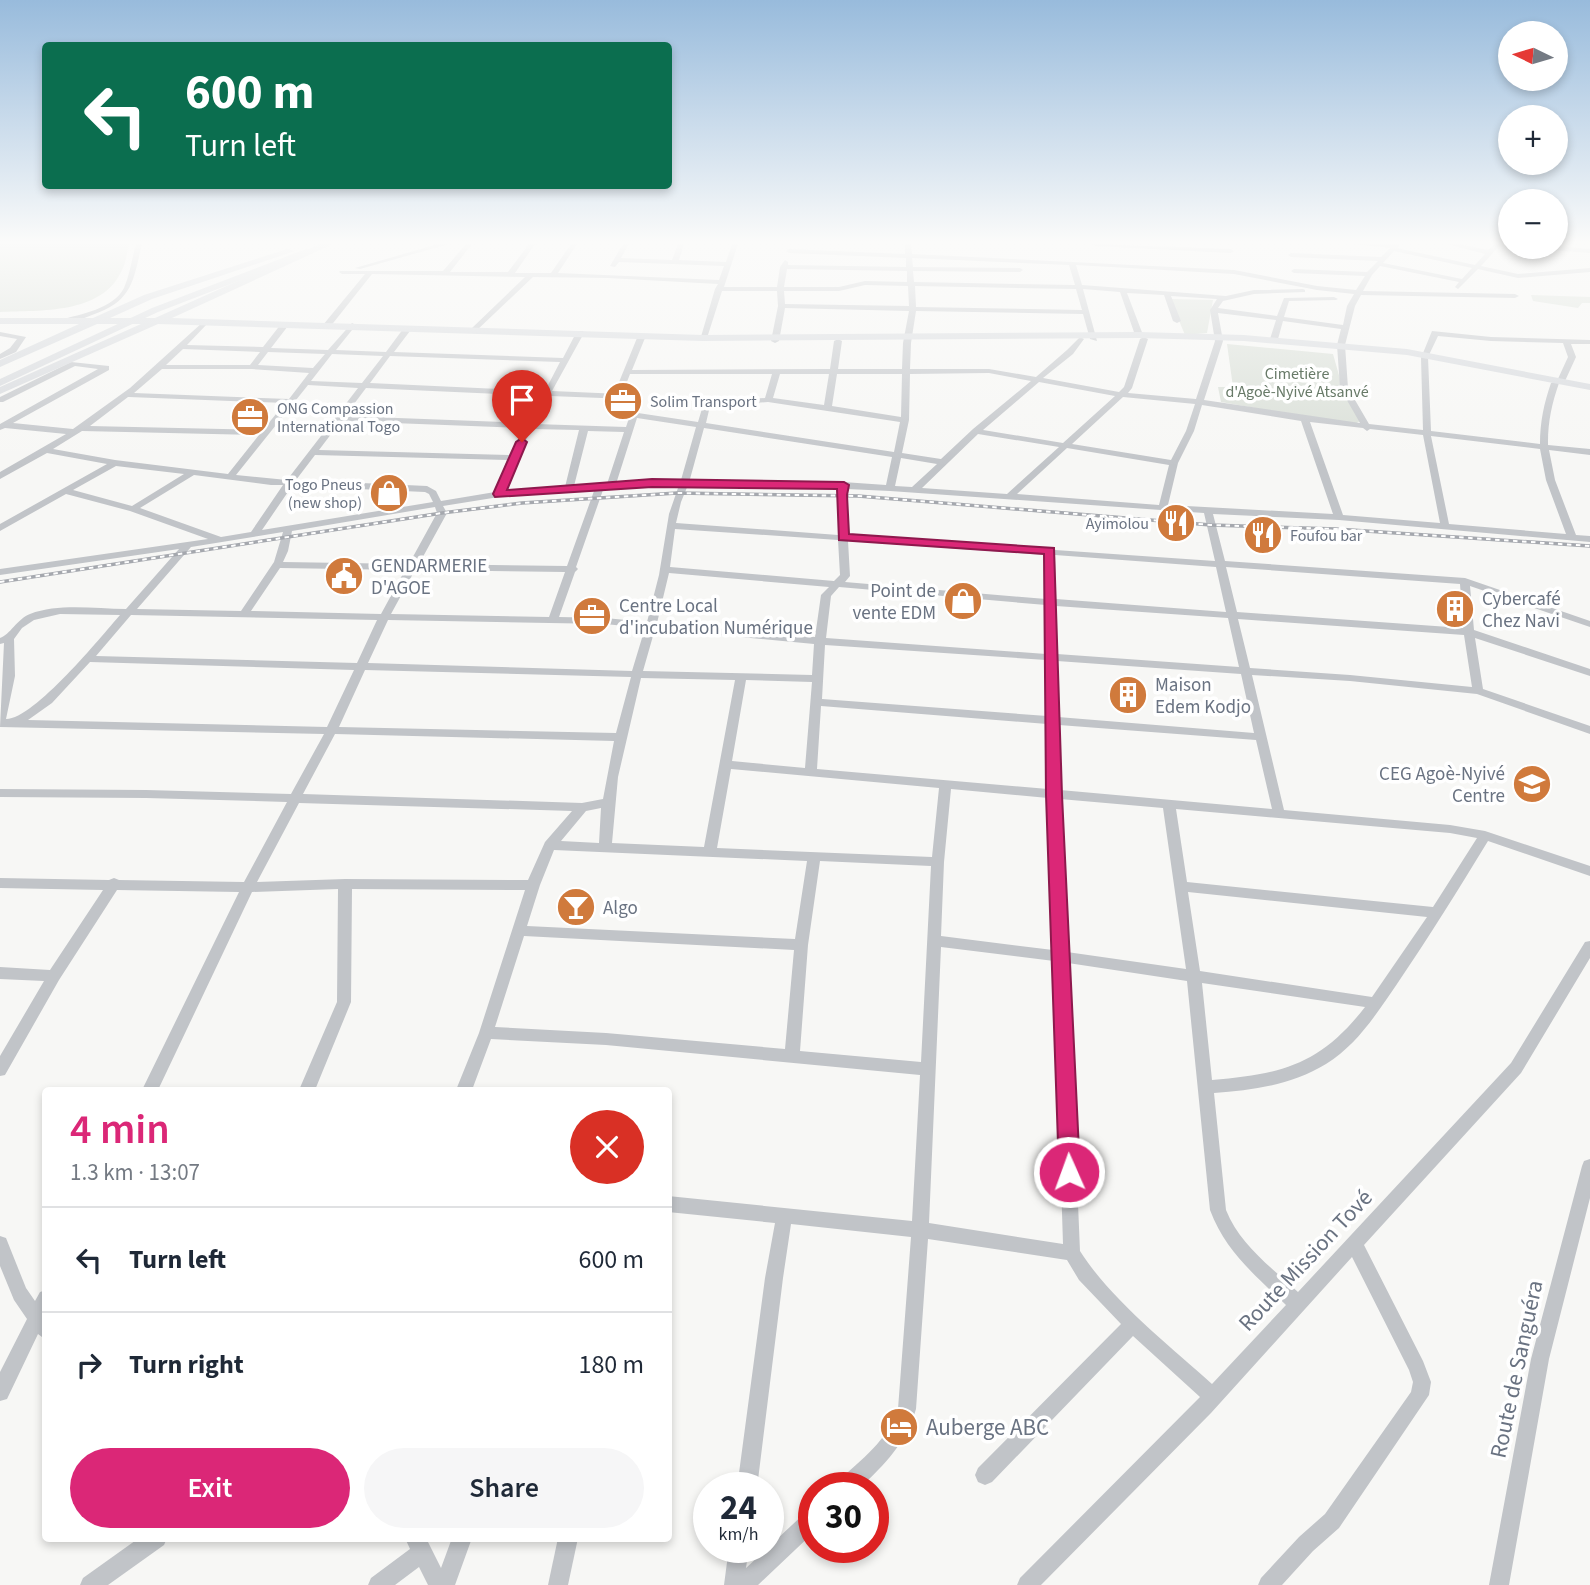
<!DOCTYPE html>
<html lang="en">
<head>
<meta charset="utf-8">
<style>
	:root { --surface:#fff; --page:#f6f6f7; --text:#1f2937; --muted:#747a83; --line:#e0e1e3; --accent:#db2777 }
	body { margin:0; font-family:"Source Sans 3",sans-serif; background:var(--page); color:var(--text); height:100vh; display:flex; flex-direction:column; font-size:26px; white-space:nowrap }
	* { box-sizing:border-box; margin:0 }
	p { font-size:23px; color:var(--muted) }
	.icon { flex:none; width:38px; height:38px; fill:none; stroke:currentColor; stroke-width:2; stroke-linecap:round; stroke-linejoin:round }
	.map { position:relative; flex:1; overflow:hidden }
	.details { position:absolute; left:42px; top:1087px; width:630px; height:455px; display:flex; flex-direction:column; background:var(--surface); border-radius:7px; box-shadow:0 4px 10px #0003 }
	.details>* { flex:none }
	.banner { position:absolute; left:42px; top:42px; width:630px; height:147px; border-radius:7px; box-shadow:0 4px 10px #0003; background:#0b6e4f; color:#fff; overflow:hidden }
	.needle { width:46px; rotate:275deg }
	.fabs { position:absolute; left:1498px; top:21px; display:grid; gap:14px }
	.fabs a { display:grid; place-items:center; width:70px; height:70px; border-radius:50%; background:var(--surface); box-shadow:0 4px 10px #0003; font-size:35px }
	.speed { position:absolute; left:693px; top:1472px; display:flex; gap:14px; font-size:35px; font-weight:700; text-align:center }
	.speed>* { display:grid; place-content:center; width:91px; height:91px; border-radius:50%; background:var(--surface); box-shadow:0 4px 10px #0003; line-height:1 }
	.speed small { font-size:18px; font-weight:400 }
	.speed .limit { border:10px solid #d22; background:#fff; color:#111 }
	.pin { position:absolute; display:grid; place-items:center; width:60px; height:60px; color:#fff; margin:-72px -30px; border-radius:50% 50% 50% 0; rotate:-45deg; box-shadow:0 0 7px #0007 }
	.pin .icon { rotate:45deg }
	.me { position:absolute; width:77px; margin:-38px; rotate:358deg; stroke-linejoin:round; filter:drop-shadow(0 0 5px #0008) }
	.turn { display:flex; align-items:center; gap:24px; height:147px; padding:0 28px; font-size:32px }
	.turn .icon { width:91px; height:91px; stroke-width:2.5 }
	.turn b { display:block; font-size:49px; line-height:60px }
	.round { display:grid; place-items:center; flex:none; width:74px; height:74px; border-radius:37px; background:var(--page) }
	.head { display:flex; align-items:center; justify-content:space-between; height:119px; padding:0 28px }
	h1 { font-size:42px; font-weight:600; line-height:52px; color:var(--accent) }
	.action { display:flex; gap:14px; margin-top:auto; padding:14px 28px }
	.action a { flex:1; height:80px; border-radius:42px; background:var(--accent); color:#fff; font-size:28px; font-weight:600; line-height:80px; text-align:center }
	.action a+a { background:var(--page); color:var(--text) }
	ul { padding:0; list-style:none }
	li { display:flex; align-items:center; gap:21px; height:105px; padding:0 28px; border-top:2px solid var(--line) }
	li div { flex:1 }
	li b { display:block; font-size:26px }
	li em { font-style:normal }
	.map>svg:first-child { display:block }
	.green { fill:#d8ded6 }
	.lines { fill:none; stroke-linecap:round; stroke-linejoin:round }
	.minor { fill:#c1c4c8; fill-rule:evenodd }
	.major { fill:#d5d8dc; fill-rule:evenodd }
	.highway { fill:#d5d8dc; fill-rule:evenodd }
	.rail-casing { stroke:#a5a8ae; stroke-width:3.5 }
	.rail { stroke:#fff; stroke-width:2; stroke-dasharray:4.5; stroke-linecap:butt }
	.route { fill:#db2777; stroke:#8e194d; stroke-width:2 }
	.labels { text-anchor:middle; stroke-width:7; stroke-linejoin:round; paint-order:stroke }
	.far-park-label { font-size:16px; fill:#687a68; stroke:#fff }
	.far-poi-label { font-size:16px; fill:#6a7382; stroke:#fff; text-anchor:start }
	.poi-label { font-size:19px; fill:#6a7382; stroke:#fff; text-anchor:start }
	.near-street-label { font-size:23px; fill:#6a7382; stroke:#fff }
	.near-poi-label { font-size:23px; fill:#6a7382; stroke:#fff; text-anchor:start }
</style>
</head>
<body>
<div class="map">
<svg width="1590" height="1585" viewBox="0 0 1590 1585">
	<rect width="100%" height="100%" fill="#f7f7f5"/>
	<g class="green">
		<path d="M0,244H129C127,252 126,263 122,270C102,315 40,310 0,312Z"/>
		<path d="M1531,295L1590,297V303H1582L1578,308L1533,301Z"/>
		<path d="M1170,299L1213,300L1207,333L1185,335Z"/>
		<path d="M1227,344L1333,354L1344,393L1362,420L1353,425L1221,402L1218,387H1233Z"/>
	</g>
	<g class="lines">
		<g class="minor">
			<path d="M136,244H142C133,281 133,301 92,315C82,319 71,323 60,324V320C81,314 113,309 124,288C130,274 132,258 136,244Z"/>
			<path d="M438,244H449L360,269L355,268Z"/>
			<path d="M466,244H472L450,272H508L529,244H535L515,273H551L571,244H577L558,273L719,280L724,266L619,262L615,267L610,266L623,244H629L621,258L672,260L678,244H684L679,260L726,262L732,244H738L724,287H777L780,267L785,260L788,262V265L906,267V258L789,253L786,251L789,249L905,254V244H911L912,254L1234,270L1317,286L1356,290L1365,276L1294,273L1291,271L1294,269L1367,272L1378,261L1291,257L1288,255L1291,253L1381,257L1390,248L1356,244H1400L1397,248L1475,265L1485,254L1447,244H1459L1488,250L1494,244H1501L1481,266L1518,274L1590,268V272L1518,278L1478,269L1458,289L1455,287L1459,282L1380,266L1372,275L1363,291L1515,294L1519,296L1515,298L1361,295L1355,306L1345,345L1348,388L1369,424L1423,430L1421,358L1432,331L1491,337L1590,340V344H1571L1576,357L1565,381L1559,383C1552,403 1548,421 1548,442V445L1590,449V455L1549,450L1555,480L1576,535L1590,536V542L1339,520L1213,514L1225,561L1465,578L1590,621V627L1470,586L1474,630L1590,669V676L1475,638L1483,689L1590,726V734L1477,694L1350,681L1252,675L1284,810L1450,825L1485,831L1590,866V876L1488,841C1458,890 1429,937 1397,984C1377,1013 1357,1045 1326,1064C1292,1085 1253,1090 1214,1093L1226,1210C1240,1245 1271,1267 1298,1292L1511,1063L1585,942L1590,941V958L1521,1073L1364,1245L1423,1361L1431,1382L1429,1395L1339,1528L1313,1551L1282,1585H1258L1261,1578L1299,1537L1325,1514L1411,1392L1413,1382L1409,1370L1352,1257L1211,1413L1041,1585H1017L1020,1578L1200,1397L1133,1336L992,1482L985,1485L978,1482L975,1475L978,1468L1121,1324L1079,1280L1067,1260L928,1239L916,1409C906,1443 885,1464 860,1488H835L838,1481C861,1460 888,1440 898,1409L911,1237L791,1224L783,1278L757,1488H737L765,1278L775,1223L668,1212V1196L912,1221L920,1075L606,1045L491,1039L472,1090H456L479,1033L525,890L352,889L351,1002L315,1090H299L337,1002L338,889L252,892L158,1090H142L239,892L117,890L59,980L5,1075L0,1076V1056L44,981L0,979V967L50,970L103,890L0,888V878L109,880L114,878L119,880L244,882L287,802L146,798L0,797V789L146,790L291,794L324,734L0,727L4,643L0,644V638C10,635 17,619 30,614C59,603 95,609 126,609L179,549L0,575V569L208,539L130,511L66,494L0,531V524L107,464L47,453L0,479V472L66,434L5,428L0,430V424L98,369L75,366L3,402H0V397L71,362L109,366V370L13,423L73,429L130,388L203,322L207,324L187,345L263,347L281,324H284L288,326L271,348L328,350L352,323L356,325L336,350L386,352L403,329H406L410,331L394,352L563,358L577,331H583L584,333L552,391L621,394L617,387L637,338L641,336L645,338L632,370L830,369L834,341L838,339L842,341L838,369H902L903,343L909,311L785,308L779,341L775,343L771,341L778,306L777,291H722L707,338L700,340L715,289L718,284L608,278L533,277L475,332H472V328L525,277L372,274L330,327L323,325L365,274H342L339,272L340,271H443ZM1394,251L1472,268L1462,279L1383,263ZM912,258L1069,265L1075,285L914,282L913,271L1020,272L1023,270L1020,268L913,267ZM1076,265L1234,274L1317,290L1354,294L1347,306L1343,325L1284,317L1289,301L1336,300L1338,299L1334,297L1284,298L1277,316L1218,308L1223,301L1254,294L1305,292V290L1303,289L1254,290L1226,296L1082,285ZM787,269L907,271V282L865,281L839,287H784ZM865,285L908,286L909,306L785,304L784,291H839ZM915,286L1076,289L1082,310L916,307ZM1083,289L1120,292L1135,335L1139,337L1143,335L1127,293L1164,295L1173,321L1177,323L1181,321L1171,296L1217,299L1210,310L1215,341L1196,399L1128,393L1132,388L1148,339L1144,337L1140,339L1124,387L1119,392L1043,378L1073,354L1084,339L1080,337L1067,350L1036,377L989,369H910L911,343L916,311L1083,314L1090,339L1097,341ZM1218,313L1276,320L1270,339L1274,341L1278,339L1283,321L1341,329L1337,345L1340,388L1360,423L1204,400L1223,341ZM1438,336L1491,341L1563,343L1568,357L1557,381L1551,383C1544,403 1540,422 1540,444L1431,431L1428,357ZM183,349L260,352L250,365H166ZM268,352L325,354L313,368L258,365ZM332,354L383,356L362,383L311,381ZM390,356L560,362L545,391L370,383ZM162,369H252L309,373L289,399L134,393ZM989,373L1031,381L973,429L941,459L902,453L909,420L910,374ZM630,374H772L765,398L704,402L698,422L638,413V400L627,392L625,387ZM780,374H829L824,405L773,398ZM837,374H902L901,417L832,406ZM1039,382L1115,396L1063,443L983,430ZM308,385L358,388L287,480L236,475ZM366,388L542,396L527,423L345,416ZM550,396L628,399L630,401V415L626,427L535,424ZM128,397H129L285,403L263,430L90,426ZM1123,397L1195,404L1186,431L1171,460L1072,444ZM768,402L900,422L894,452L706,423L710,406ZM1202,405L1301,421L1333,514L1168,505L1178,463L1194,431ZM637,418L696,427L681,480L616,484ZM341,421L524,428L509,455L319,450ZM1310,422L1363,428L1367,431L1370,429L1423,435L1440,523L1343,515ZM704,428L892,457L886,485L843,482L839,484L690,479ZM532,429L579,430L565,487L505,491L516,458ZM82,431L259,435L228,474L115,460L53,449ZM588,431L624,432L607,484L574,486ZM978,434L1059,447L1007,494L922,488ZM1431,436L1540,449L1546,480L1566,534L1449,524ZM1067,448L1169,465L1159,505L1017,494ZM315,455L507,460L495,492L441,501L436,491L427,486L296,480ZM901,458L937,464L912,487L895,486ZM116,466L184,474L132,506L73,490ZM194,475L271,485H283L251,532L221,537L140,508ZM679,485L669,514L659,575L647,622L605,618L559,617L575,572L578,569L576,567L603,490ZM688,485L838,489V535L676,523L681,502ZM292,486L425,492L429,494L433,502L262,530ZM847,489L890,491L1204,513L1215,561L1055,550L1050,547L1046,549L848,535ZM594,491L567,566L419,564L447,513L443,506L499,497ZM435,507L437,513L409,564L283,562L288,551L292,531ZM675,529L838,540L840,575L834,581L670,567ZM283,532L274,562L241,611L137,609L191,547ZM848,541L1045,555L1046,599L845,582L850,576ZM1055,555L1216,567L1226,612L1056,599ZM1226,567L1460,584L1463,628L1237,612ZM280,568L405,570L381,614L251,611ZM415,570L565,572L549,617L391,614ZM669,573L829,587L821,595L815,637L657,623ZM839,587L1046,605V654L826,638L831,596ZM1056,606L1228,618L1239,667L1057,654ZM60,614L120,615C101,637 33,720 6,719L15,676L14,639L22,628L34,620ZM131,615L377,620L357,663L96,656ZM1238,619L1464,635L1472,687L1350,675L1250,668ZM388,620L605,624L645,628L632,671L368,663ZM655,629L814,644L812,675L643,671ZM825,645L1046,660L1047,716L822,699ZM1057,661L1241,674L1254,733L1058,717ZM90,662L354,670L327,727L28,720L52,703ZM365,670L631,677L616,733L339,727ZM641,678L735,680L704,847L612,843L618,777ZM746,680L812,682L805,768L732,761ZM821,706L1047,724L1048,789L817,769ZM1059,725L1256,740L1272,809L1060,790ZM335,734L614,741L603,799L582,803L303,794ZM731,769L939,788L932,857L717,848ZM951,789L1048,798L1053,950L941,936L944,862ZM1060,799L1163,808L1186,969L1067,952ZM299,803L572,811L545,842L528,880L345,879L257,882ZM601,808L599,843L561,841L586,811ZM1176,809L1450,833L1477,838L1433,907L1187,882ZM554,850L807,861L795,939L527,926L540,885ZM820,861L931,866L921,1062L800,1051L808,945ZM1188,892L1427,917L1372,997L1200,971ZM524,936L794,950L785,1049L606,1033L495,1027ZM941,947L1054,961L1063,1244L929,1223ZM1068,963L1187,981L1210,1210C1226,1252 1254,1274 1286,1305L1212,1384C1169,1345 1111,1300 1080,1251ZM1202,983L1365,1007C1320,1065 1282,1074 1212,1080Z"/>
			<path d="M1092,244L1231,249L1234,251L1231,253L1095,246Z"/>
			<path d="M1556,246L1590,249V253L1541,249L1538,247Z"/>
			<path d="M0,332L26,337L16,352L0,359V354L10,348L17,339L0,336Z"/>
			<path d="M1590,1159V1198L1549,1359L1509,1585H1489L1531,1359L1582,1166L1584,1161Z"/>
			<path d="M0,1236L6,1238L26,1288L35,1301L40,1292L46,1290V1340L38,1334L7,1399L0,1401V1372L27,1319L14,1300L0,1266Z"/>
			<path d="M814,1508V1532L758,1585H724L729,1547H749L746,1568L807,1511Z"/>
			<path d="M139,1538H167L164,1545L108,1585H80L83,1578Z"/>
			<path d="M405,1538H426L441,1568L452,1538H472L455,1585H428L419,1567L395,1585H368L371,1578L410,1549Z"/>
			<path d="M558,1538H578L568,1585H548Z"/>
		</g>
		<path class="major" d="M306,249L310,252L309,254L158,312L0,386V379L152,308Z"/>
		<path class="highway" d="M320,244H333L172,318L703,335L1139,332L1244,335L1407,349L1590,384V390L1407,355L1244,341L1139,338L703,341L158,324L0,394V387L141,324H97L0,367V360L79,324H0V318H93L144,295L287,249L295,251L152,299L110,318H155Z"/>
		<g class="rail-casing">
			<path id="rail" d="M0,582L442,513L522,503L677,493L858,496L1211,525L1336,529L1590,546"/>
		</g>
		<use href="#rail" class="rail"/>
	</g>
	<linearGradient id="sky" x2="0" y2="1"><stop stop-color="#98bbdc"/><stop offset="0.52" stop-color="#fbfbfa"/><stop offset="1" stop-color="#fbfbfa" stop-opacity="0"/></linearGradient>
	<rect width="1590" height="466" fill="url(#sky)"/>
	<path class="route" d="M522,438L527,442L507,490L652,479L844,482L849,485L847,495L849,534L1054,548L1062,795L1080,1172L1077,1179L1069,1181L1062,1179L1059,1172L1046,795L1044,554L839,540L837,489L652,487L495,497L493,494L516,442Z"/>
	<defs>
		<g id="office-disc" transform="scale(2.0125)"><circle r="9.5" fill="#d07a3c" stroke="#fff"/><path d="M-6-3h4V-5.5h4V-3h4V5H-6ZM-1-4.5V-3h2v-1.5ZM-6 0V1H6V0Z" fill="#fff"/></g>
		<g id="shop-disc" transform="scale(2.0125)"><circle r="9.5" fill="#d07a3c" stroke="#fff"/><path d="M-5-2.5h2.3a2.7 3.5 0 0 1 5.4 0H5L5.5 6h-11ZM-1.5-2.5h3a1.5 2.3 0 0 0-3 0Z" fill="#fff"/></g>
		<g id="restaurant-disc" transform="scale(2.0125)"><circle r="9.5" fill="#d07a3c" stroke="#fff"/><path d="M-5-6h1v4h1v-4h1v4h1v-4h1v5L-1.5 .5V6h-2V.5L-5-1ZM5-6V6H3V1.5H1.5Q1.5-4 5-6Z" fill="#fff"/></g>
		<g id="civic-disc" transform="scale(2.0125)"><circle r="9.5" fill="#d07a3c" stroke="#fff"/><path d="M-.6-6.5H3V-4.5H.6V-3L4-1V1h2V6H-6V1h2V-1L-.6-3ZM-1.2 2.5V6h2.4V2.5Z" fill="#fff"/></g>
		<g id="building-disc" transform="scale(2.0125)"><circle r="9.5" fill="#d07a3c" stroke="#fff"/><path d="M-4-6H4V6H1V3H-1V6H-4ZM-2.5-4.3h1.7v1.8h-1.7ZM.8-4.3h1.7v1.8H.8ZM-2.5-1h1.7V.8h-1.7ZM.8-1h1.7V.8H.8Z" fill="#fff"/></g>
		<g id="school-disc" transform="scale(2.0125)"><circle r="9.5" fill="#d07a3c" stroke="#fff"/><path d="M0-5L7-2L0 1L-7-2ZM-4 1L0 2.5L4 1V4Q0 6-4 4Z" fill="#fff"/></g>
		<g id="bar-disc" transform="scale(2.0125)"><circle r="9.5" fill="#d07a3c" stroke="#fff"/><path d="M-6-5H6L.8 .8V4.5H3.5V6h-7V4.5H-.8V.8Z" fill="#fff"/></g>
		<g id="hotel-disc" transform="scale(2.0125)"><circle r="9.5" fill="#d07a3c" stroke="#fff"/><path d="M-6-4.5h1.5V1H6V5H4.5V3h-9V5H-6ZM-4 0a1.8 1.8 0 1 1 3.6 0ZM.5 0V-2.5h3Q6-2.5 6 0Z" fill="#fff"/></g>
	</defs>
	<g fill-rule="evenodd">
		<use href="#office-disc" x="623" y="401"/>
		<use href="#office-disc" x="250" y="417"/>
		<use href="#shop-disc" x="389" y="493"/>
		<use href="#restaurant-disc" x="1176" y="523"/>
		<use href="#restaurant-disc" x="1263" y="535"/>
		<use href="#civic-disc" x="344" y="576"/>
		<use href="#shop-disc" x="963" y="601"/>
		<use href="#building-disc" x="1455" y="609"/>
		<use href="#office-disc" x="592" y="616"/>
		<use href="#building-disc" x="1128" y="695"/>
		<use href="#school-disc" x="1532" y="784"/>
		<use href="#bar-disc" x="576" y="907"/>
		<use href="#hotel-disc" x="899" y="1427"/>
	</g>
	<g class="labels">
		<g class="far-park-label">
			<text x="1297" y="379">Cimetière<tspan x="1297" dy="18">d'Agoè-Nyivé Atsanvé</tspan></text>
		</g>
		<g class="far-poi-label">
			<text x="650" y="407">Solim Transport</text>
			<text x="277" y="414">ONG Compassion<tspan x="277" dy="18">International Togo</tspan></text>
			<text x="362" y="490" text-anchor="end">Togo Pneus<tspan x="362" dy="18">(new shop)</tspan></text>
			<text x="1149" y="529" text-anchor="end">Ayimolou</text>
			<text x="1290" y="541">Foufou bar</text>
		</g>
		<g class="poi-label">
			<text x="371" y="572">GENDARMERIE<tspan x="371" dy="22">D'AGOE</tspan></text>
			<text x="936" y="597" text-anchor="end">Point de<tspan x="936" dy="22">vente EDM</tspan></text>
			<text x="1482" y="605">Cybercafé<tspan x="1482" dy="22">Chez Navi</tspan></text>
			<text x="619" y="612">Centre Local<tspan x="619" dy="22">d'incubation Numérique</tspan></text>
			<text x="1155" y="691">Maison<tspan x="1155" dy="22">Edem Kodjo</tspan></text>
			<text x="1505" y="780" text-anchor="end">CEG Agoè-Nyivé<tspan x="1505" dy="22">Centre</tspan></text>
			<text x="603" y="914">Algo</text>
		</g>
		<g class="near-street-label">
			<text transform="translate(1305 1260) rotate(-47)" y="8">Route Mission Tové</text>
			<text transform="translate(1516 1369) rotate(-78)" y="8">Route de Sanguéra</text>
		</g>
		<g class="near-poi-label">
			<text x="926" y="1435">Auberge ABC</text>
		</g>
	</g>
</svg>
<div class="fabs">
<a><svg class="needle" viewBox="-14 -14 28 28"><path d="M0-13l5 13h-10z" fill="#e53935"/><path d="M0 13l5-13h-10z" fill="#747a83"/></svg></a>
<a>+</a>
<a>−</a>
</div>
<div class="speed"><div>24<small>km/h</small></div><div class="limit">30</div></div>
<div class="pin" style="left:522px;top:442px;background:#d93025"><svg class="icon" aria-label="arrive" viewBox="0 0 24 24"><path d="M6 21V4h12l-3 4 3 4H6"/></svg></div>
<svg class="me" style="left:1069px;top:1172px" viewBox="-20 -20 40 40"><circle r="17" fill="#db2777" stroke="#fff" stroke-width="3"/><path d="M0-11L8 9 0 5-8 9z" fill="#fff"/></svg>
<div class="banner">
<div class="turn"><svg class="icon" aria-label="left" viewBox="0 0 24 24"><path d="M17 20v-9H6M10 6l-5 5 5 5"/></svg><div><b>600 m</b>Turn left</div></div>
</div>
<section class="details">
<div class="head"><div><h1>4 min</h1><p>1.3 km · 13:07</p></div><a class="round" style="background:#d93025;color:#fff"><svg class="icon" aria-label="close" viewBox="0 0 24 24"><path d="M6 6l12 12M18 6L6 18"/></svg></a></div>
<ul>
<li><svg class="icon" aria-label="left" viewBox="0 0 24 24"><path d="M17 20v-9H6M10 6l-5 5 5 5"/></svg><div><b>Turn left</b></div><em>600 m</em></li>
<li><svg class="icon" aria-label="right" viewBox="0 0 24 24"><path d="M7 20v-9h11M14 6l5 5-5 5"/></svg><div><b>Turn right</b></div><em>180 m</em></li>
</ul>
<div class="action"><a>Exit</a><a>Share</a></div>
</section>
</div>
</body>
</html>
